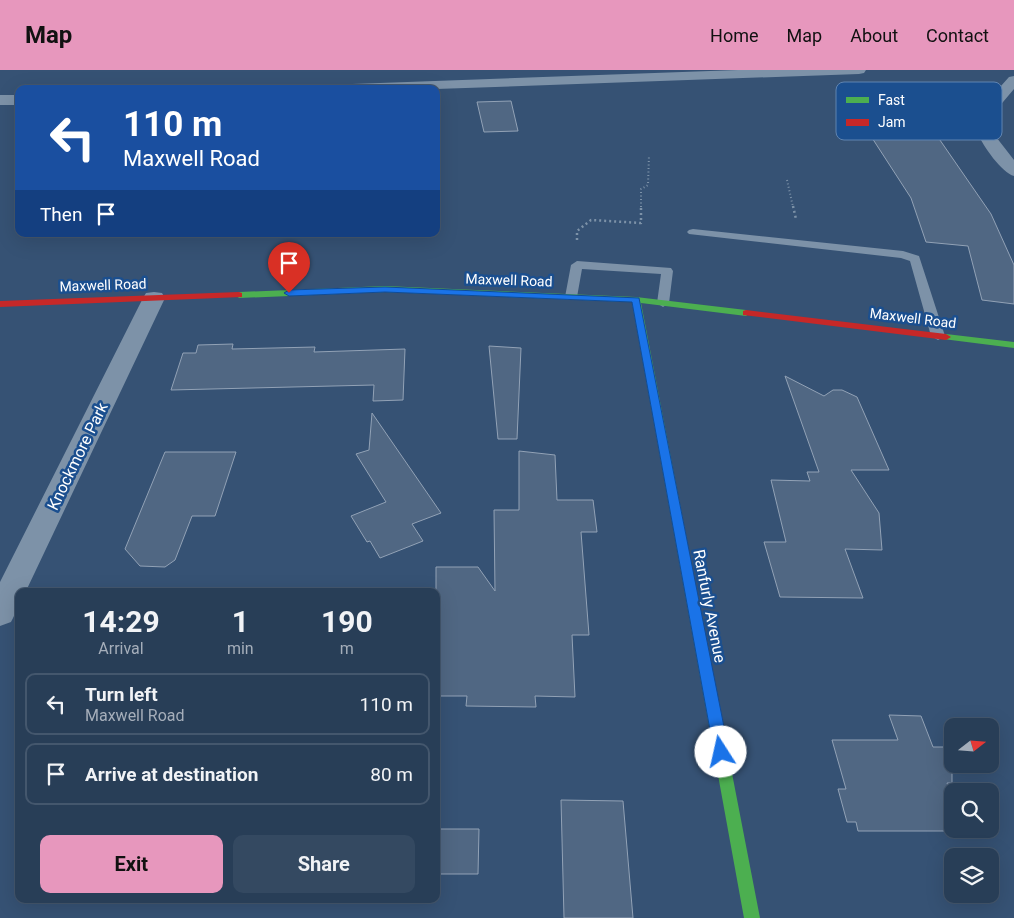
<!DOCTYPE html>
<html lang="en">
<head>
<meta charset="utf-8">
<style>
	:root { --surface:#283e57; --page:#344961; --text:#f1f3f6; --muted:#a5aeba; --line:#44576d; --accent:#e797bd }
	body { margin:0; font-family:Roboto,sans-serif; background:var(--page); color:var(--text); height:100vh; display:flex; flex-direction:column; font-size:19px; white-space:nowrap }
	* { box-sizing:border-box; margin:0 }
	p { font-size:16px; color:var(--muted) }
	.icon { flex:none; width:28px; height:28px; fill:none; stroke:currentColor; stroke-width:2; stroke-linecap:round; stroke-linejoin:round }
	.map { position:relative; flex:1; overflow:hidden }
	.details { position:absolute; left:15px; top:518px; width:425px; height:315px; display:flex; flex-direction:column; background:var(--surface); border-radius:10px; box-shadow:0 5px 20px #0002,0 0 0 1px var(--line) }
	.details>* { flex:none }
	.hud { position:absolute; left:15px; top:15px; width:425px; height:152px; border-radius:10px; box-shadow:0 5px 20px #0002,0 0 0 1px var(--line); background:#1a4fa0; color:#fff; overflow:hidden }
	.needle { width:32px; rotate:73deg }
	.fabs { position:absolute; left:944px; top:648px; display:grid; gap:10px }
	.fabs a { display:grid; place-items:center; width:55px; height:55px; border-radius:10px; background:var(--surface); box-shadow:0 5px 20px #0002,0 0 0 1px var(--line); font-size:25px }
	.pin { position:absolute; display:grid; place-items:center; width:42px; height:42px; color:#fff; margin:-51px -21px; border-radius:50% 50% 50% 0; rotate:-45deg; box-shadow:0 0 5px #0007 }
	.pin .icon { rotate:45deg }
	.me { position:absolute; width:55px; margin:-28px; rotate:350deg; stroke-linejoin:round; filter:drop-shadow(0 0 4px #0008) }
	.turn { display:flex; align-items:center; gap:18px; height:105px; padding:0 25px; font-size:22px }
	.turn .icon { width:65px; height:65px; stroke-width:2.5 }
	.turn b { display:block; font-size:35px; line-height:42px }
	.then { display:flex; align-items:center; height:48px; padding:0 25px; background:#0003; gap:10px; font-size:19px }
	.eta { display:flex; justify-content:space-evenly; align-items:center; height:85px; text-align:center }
	.eta b { font-size:30px; font-weight:700; line-height:35px }
	.cta { display:flex; gap:10px; margin-top:auto; padding:10px 25px }
	.cta a { flex:1; height:58px; border-radius:10px; background:var(--accent); color:#111; font-size:20px; font-weight:700; line-height:58px; text-align:center }
	.cta a+a { background:var(--page); color:var(--text) }
	ul { padding:0; list-style:none }
	li { display:flex; align-items:center; gap:15px; height:62px; margin:0 10px 8px; padding:0 15px; border:2px solid var(--line); border-radius:10px }
	li div { flex:1 }
	li b { display:block; font-size:19px }
	li em { font-style:normal }
	header { display:flex; align-items:center; gap:30px; box-sizing:border-box; height:70px; padding:0 25px; background:var(--accent); color:#111 }
	header strong { font-size:24px }
	nav { display:flex; gap:28px; margin-inline-start:auto; font-size:18px }
	.map>svg:first-child { display:block }
	.building { fill:#506783; stroke:#92a2b6 }
	.lines { fill:none; stroke-linecap:round; stroke-linejoin:round }
	.path-far1 { stroke:#7d92a8; stroke-width:2; stroke-dasharray:1 2.5; stroke-linecap:butt }
	.path { stroke:#7d92a8; stroke-width:2.5; stroke-dasharray:2 3; stroke-linecap:butt }
	.lane { fill:#7d92a8; fill-rule:evenodd }
	.street { fill:#7d92a8; fill-rule:evenodd }
	.fast { fill:#4caf50; fill-rule:evenodd }
	.jam { fill:#c62828; fill-rule:evenodd }
	.route { fill:#1a73e8; stroke:#114b97 }
	.labels { text-anchor:middle; stroke-width:5; stroke-linejoin:round; paint-order:stroke }
	.far-street-label { font-size:14px; fill:#fff; stroke:#1b4f8f }
	.street-label { font-size:16px; fill:#fff; stroke:#1b4f8f }
	.key { fill:#1b4f8f; stroke:#5f84b1; stroke-width:1 }
	.key-label { font-size:14px; fill:#fff }
</style>
</head>
<body>
<header>
<strong>Map</strong>
<nav><a>Home</a><a>Map</a><a>About</a><a>Contact</a></nav>
</header>
<div class="map">
<svg width="1014" height="848" viewBox="0 0 1014 848">
	<rect width="100%" height="100%" fill="#365274"/>
	<g class="building">
		<path d="M904,18L991,144L1014,195V234L982,230L968,176L926,172L911,128L841,20Z"/>
		<path d="M511,31L518,61L484,62L477,32Z"/>
		<path d="M233,274L232,279L315,277L314,282L405,279L403,330L373,331L374,315L171,320L183,283H196L198,275Z"/>
		<path d="M489,276L521,278L517,369H498Z"/>
		<path d="M785,306L824,326L833,320H842L857,327L889,400H851L879,443L882,480L845,479L863,528L780,527L764,472H786L771,410L810,411L807,402H819Z"/>
		<path d="M372,343L441,443L412,454L423,471L380,488L370,471L367,472L351,446L386,432L356,384L369,380Z"/>
		<path d="M519,381L555,385L557,430H593L597,462H581L589,565H572L575,627L535,626L536,637L466,636L467,626H436V497H478L495,521L494,440H519Z"/>
		<path d="M165,382H236L215,446H192L175,490L165,497L140,496L125,479Z"/>
		<path d="M889,645L921,646L933,677H952V713H947L952,728V759H964L965,761H858L856,752H847L838,719H846L832,670H898Z"/>
		<path d="M561,730L623,731L633,848H564Z"/>
		<path d="M436,759H479L478,804H436Z"/>
	</g>
	<g class="lines">
		<g class="path-far1">
			<path d="M787,110L793,137"/>
			<path d="M641,137V119L648,115L649,85"/>
		</g>
		<g class="path">
			<path d="M793,136L796,149"/>
			<path d="M577,170V161L591,150L641,153V136"/>
		</g>
		<g class="lane">
			<path d="M693,159L903,181L919,186L945,266L938,270L931,266L910,191L901,188L689,164L687,162L689,160Z"/>
			<path d="M577,191L671,198L673,201L669,233L663,237L657,233L661,204L582,199L577,227L575,230H567L565,227L571,195Z"/>
		</g>
		<g class="street">
			<path d="M738,0H866L864,3L859,4L436,19H318L325,15Z"/>
			<path d="M1014,6V19L992,45L993,63L1014,90V106C1002,103 983,76 978,64C975,59 976,50 976,44L1009,7Z"/>
			<rect x="0" y="25" width="19" height="10"/>
			<path d="M154,222L162,223L165,228L26,521H19C19,534 17,541 11,552L0,556V512L143,228L146,223Z"/>
		</g>
		<g class="fast">
			<path d="M385,216L636,227L746,240L750,243L746,246L641,233L760,848H744L632,232L385,222L239,228L235,225L239,222Z"/>
			<path d="M946,264L1014,272V278L943,269V265Z"/>
		</g>
		<g class="jam">
			<path d="M239,222L242,223V227L0,237V231Z"/>
			<path d="M746,240L946,264L951,267L946,270L743,245V241Z"/>
		</g>
	</g>
	<path class="route" d="M385,217L639,228L729,682L727,687L721,689L716,687L714,682L632,232L385,222L289,226L284,223L289,220Z"/>
	<g class="labels">
		<g class="far-street-label">
			<text transform="translate(509 210) rotate(2)" y="5">Maxwell Road</text>
			<text transform="translate(103 215) rotate(-2)" y="5">Maxwell Road</text>
			<text transform="translate(913 248) rotate(7)" y="5">Maxwell Road</text>
		</g>
		<g class="street-label">
			<text transform="translate(77 386) rotate(-64)" y="6">Knockmore Park</text>
			<text transform="translate(710 536) rotate(79)" y="6">Ranfurly Avenue</text>
		</g>
	</g>
	<rect x="836" y="12" width="166" height="58" rx="8" class="key"/>
	<rect x="846" y="27" width="23" height="6" fill="#4caf50"/>
	<rect x="846" y="49" width="23" height="7" fill="#c62828"/>
	<g class="key-label">
		<text x="878" y="35">Fast</text>
		<text x="878" y="57">Jam</text>
	</g>
</svg>
<div class="fabs">
<a><svg class="needle" viewBox="-14 -14 28 28"><path d="M0-13l5 13h-10z" fill="#e53935"/><path d="M0 13l5-13h-10z" fill="#a5aeba"/></svg></a>
<a><svg class="icon" aria-label="search" viewBox="0 0 24 24"><circle cx="10" cy="10" r="6"/><path d="M15 15l6 6"/></svg></a>
<a><svg class="icon" aria-label="layers" viewBox="0 0 24 24"><path d="M12 4l9 5-9 5-9-5zM3 14l9 5 9-5"/></svg></a>
</div>
<div class="pin" style="left:289px;top:223px;background:#d93025"><svg class="icon" aria-label="arrive" viewBox="0 0 24 24"><path d="M6 21V4h12l-3 4 3 4H6"/></svg></div>
<svg class="me" style="left:721px;top:682px" viewBox="-20 -20 40 40"><circle r="19" fill="#fff"/><path d="M0-13L10 11 0 6-10 11z" fill="#1a73e8"/></svg>
<div class="hud">
<div class="turn"><svg class="icon" aria-label="left" viewBox="0 0 24 24"><path d="M17 20v-9H6M10 6l-5 5 5 5"/></svg><div><b>110 m</b>Maxwell Road</div></div>
<div class="then">Then<svg class="icon" aria-label="arrive" viewBox="0 0 24 24"><path d="M6 21V4h12l-3 4 3 4H6"/></svg></div>
</div>
<section class="details">
<div class="eta">
<div><b>14:29</b><p>Arrival</p></div>
<div><b>1</b><p>min</p></div>
<div><b>190</b><p>m</p></div>
</div>
<ul>
<li><svg class="icon" aria-label="left" viewBox="0 0 24 24"><path d="M17 20v-9H6M10 6l-5 5 5 5"/></svg><div><b>Turn left</b><p>Maxwell Road</p></div><em>110 m</em></li>
<li><svg class="icon" aria-label="arrive" viewBox="0 0 24 24"><path d="M6 21V4h12l-3 4 3 4H6"/></svg><div><b>Arrive at destination</b></div><em>80 m</em></li>
</ul>
<div class="cta"><a>Exit</a><a>Share</a></div>
</section>
</div>
</body>
</html>
